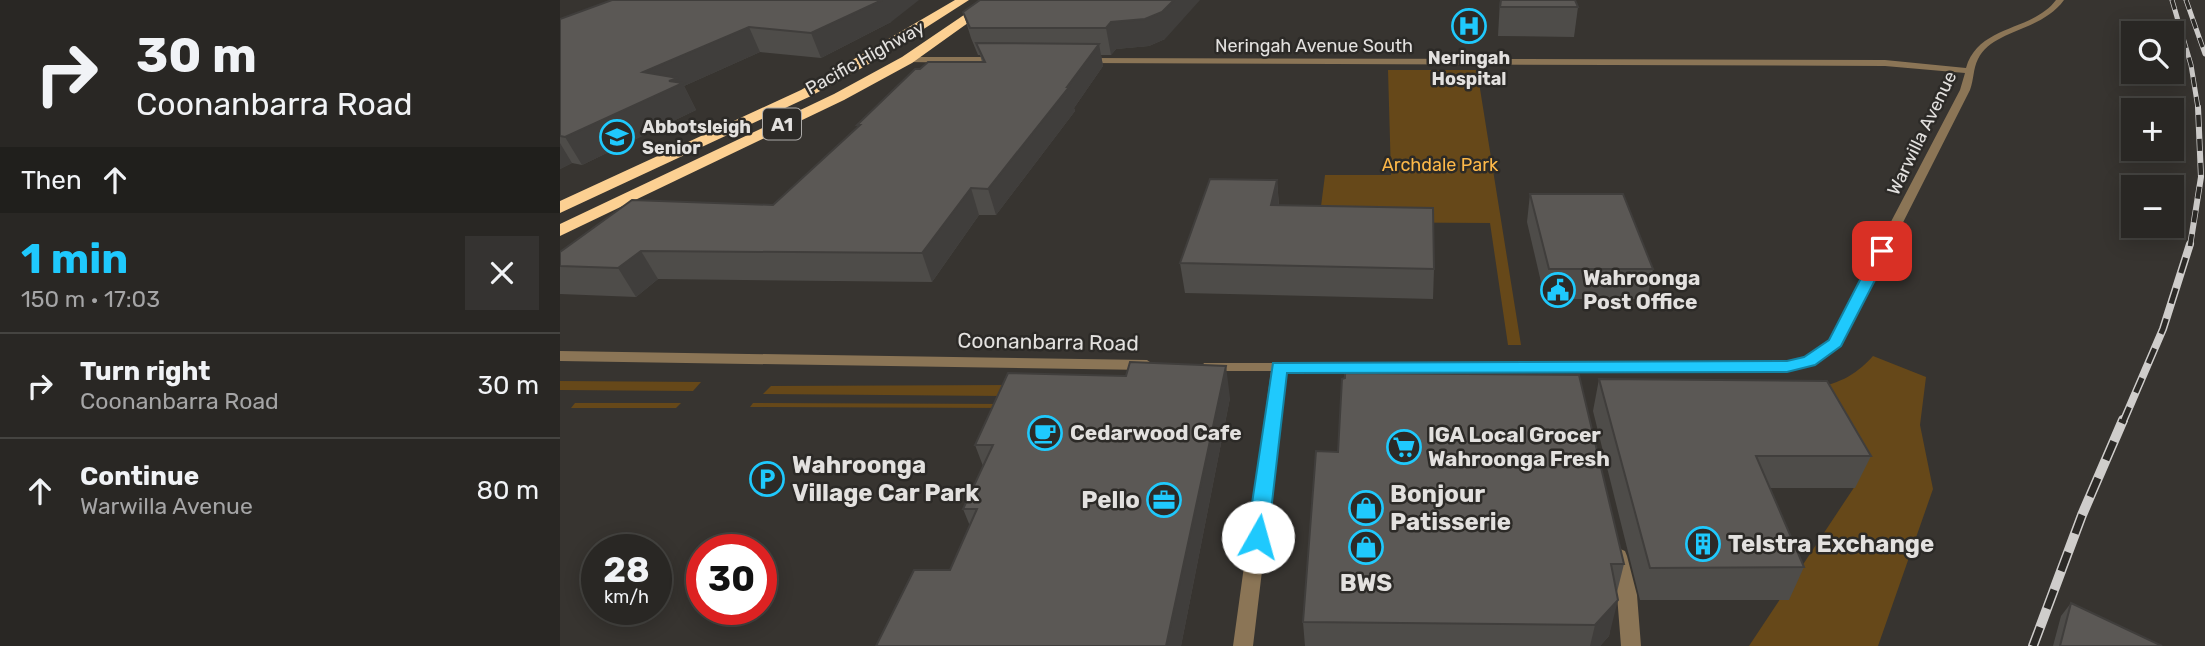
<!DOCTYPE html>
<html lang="en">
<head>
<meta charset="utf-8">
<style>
	:root { --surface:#292724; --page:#353331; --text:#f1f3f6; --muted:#a5a5a6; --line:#454441; --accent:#1fc9fd }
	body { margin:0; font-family:Rubik,sans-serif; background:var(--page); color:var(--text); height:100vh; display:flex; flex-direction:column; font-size:26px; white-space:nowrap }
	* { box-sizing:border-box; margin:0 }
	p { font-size:23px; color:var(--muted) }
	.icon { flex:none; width:38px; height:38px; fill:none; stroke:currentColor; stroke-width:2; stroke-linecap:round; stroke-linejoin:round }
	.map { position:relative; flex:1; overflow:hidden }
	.panel { display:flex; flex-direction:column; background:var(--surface); width:560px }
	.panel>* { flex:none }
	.banner { background:#292724; color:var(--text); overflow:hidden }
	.controls { position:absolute; left:1561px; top:21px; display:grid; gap:14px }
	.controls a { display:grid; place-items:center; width:63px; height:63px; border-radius:0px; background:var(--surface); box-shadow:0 4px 18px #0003,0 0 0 2px var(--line); font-size:35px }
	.speed { position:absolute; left:21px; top:534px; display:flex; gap:14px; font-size:35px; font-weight:700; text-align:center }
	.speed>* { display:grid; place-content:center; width:91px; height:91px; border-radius:50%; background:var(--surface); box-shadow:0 4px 18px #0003,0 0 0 2px var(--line); line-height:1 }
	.speed small { font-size:18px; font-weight:400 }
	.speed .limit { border:10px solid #d22; background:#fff; color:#111 }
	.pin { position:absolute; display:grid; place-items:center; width:60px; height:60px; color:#fff; margin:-30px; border-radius:14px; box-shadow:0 4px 10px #0006 }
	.me { position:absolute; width:77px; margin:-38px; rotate:7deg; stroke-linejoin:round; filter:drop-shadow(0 0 5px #0008) }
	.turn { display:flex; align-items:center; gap:24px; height:147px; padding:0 21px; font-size:32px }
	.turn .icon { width:91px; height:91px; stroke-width:2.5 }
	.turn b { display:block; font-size:49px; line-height:60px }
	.then { display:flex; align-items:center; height:66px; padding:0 21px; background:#0003; gap:14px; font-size:26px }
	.round { display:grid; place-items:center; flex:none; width:74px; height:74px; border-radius:0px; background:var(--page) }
	.head { display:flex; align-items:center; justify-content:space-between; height:119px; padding:0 21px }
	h1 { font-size:42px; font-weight:700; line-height:52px; color:var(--accent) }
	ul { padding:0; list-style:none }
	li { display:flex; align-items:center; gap:21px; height:105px; padding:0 21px; border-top:2px solid var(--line) }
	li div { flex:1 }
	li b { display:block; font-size:26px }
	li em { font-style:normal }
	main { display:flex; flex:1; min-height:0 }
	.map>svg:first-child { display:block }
	.green { fill:#664819 }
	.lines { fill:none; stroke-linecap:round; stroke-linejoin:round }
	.lane { fill:#8b7556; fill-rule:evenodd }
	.street { fill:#8b7556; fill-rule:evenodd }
	.highway { fill:#fcd092; fill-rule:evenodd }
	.rail-far3-casing { stroke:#cfcdcb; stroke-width:5 }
	.rail-far2-casing { stroke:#cfcdcb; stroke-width:6 }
	.rail-far1-casing { stroke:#cfcdcb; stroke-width:8 }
	.rail-casing { stroke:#cfcdcb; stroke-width:10 }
	.rail-far3 { stroke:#2c2a27; stroke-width:3.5; stroke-dasharray:10; stroke-linecap:butt }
	.rail-far2 { stroke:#2c2a27; stroke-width:4.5; stroke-dasharray:12; stroke-linecap:butt }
	.rail-far1 { stroke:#2c2a27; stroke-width:5; stroke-dasharray:16; stroke-linecap:butt }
	.rail { stroke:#2c2a27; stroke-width:7; stroke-dasharray:20; stroke-linecap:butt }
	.wall { fill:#4e4c49 }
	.shaded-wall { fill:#403e3c }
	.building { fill:#5b5855; stroke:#403e3c; stroke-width:2 }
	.route { fill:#1fc9fd; stroke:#1483a4; stroke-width:2 }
	.labels { text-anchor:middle; stroke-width:5; stroke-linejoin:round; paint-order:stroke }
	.far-street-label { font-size:18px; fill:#e3e1df; stroke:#2c2a27 }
	.far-poi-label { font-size:18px; font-weight:bold; fill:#e3e1df; stroke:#2c2a27 }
	.far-park-label { font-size:18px; fill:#fdb849; stroke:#2c2a27 }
	.shield { fill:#2c2a27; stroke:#acaaa8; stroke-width:2 }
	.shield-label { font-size:19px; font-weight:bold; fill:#e3e1df }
	.poi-label { font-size:21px; font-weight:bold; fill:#e3e1df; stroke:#2c2a27; text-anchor:start }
	.street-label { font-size:21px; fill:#e3e1df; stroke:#2c2a27 }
	.near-poi-label { font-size:24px; font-weight:bold; fill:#e3e1df; stroke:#2c2a27; text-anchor:start }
</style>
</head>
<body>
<main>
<section class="panel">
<div class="banner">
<div class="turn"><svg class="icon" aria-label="right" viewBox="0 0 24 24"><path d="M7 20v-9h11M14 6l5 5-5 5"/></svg><div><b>30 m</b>Coonanbarra Road</div></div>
<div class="then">Then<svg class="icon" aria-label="ahead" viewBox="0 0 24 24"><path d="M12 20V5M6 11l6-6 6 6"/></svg></div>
</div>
<div class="head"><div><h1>1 min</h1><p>150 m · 17:03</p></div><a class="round"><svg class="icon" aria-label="close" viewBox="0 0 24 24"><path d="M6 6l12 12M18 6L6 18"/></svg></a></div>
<ul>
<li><svg class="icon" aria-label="right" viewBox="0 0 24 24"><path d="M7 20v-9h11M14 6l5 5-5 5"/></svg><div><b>Turn right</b><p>Coonanbarra Road</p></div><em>30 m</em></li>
<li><svg class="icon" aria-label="ahead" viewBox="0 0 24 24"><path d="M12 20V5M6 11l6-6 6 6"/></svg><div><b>Continue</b><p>Warwilla Avenue</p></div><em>80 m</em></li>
</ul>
</section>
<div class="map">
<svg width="1645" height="646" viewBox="0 0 1645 646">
	<rect width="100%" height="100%" fill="#373430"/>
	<g class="green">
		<path d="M828,70H917L961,345H948L930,223L759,222L765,175H831Z"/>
		<path d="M1313,356L1366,377L1360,425L1373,489L1318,646H1189L1295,486L1249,390C1278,383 1293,378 1313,356Z"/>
		<path d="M0,381L141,382L133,391L0,390Z"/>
		<path d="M451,385L443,396L203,394L211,386Z"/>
		<path d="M15,403H121L116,408H11Z"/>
		<path d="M193,403L449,404L446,408L190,407Z"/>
	</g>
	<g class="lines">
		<path class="lane" d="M1058,548L1065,551L1067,556L1077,595L1081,646H1061L1057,595L1049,556L1051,551Z"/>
		<g class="street">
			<path d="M1496,0H1504C1481,32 1433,29 1418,59C1413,69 1414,79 1410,90L1282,343L1254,364L1227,372L726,371L693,646H673L711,371H649L644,369L642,366L644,363L1227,362L1244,358L1269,340L1400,90L1405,73L1325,66L525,63L522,62V58L1325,60L1406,68C1419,24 1472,32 1496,0Z"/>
			<path d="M347,57H438L442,60L438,63L344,62V58Z"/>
			<path d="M0,351L587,360L594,365L587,370L0,361Z"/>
		</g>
		<g class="highway">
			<path d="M395,0H409L309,64L251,96L0,213V201L241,90Z"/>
			<path d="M426,0H440L352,63L284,100L0,236V224L274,94L342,57Z"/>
		</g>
		<g class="rail-far3-casing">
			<g id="rail-far3">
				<path d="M1612,0L1631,65L1638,108"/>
				<path d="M1626,0L1645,54"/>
			</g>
		</g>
		<g class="rail-far2-casing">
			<path id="rail-far2" d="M1630,246L1641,177L1638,107"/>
		</g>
		<g class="rail-far1-casing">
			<path id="rail-far1" d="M1563,422L1603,329L1630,244"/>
		</g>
		<g class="rail-casing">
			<path id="rail" d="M1473,646L1522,515L1563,420"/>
		</g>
		<use href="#rail-far3" class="rail-far3"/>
		<use href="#rail-far2" class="rail-far2"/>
		<use href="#rail-far1" class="rail-far1"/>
		<use href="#rail" class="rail"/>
	</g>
	<g class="wall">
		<path d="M420,0L605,39L589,46L556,49L551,55H541L543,66L514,108L515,111L436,215H419L372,282L98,279L76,297L0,294V252L213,205L298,127L297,125L422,62L420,55H418L411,38L403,12Z"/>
		<path d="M940,0H1015L1018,7L1014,37L938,36Z"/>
		<path d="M0,19L331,22L261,58L200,52L124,86L136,110L22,165L12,163L0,169Z"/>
		<path d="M717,180L719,205L874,269L873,299L625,293L620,263Z"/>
		<path d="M970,194L1093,269L1087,299H985L967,222Z"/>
		<path d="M1039,379L1311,456L1295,488H1210L1244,567L1229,600H1080L1033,411Z"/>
		<path d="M670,398L621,646H316L390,570L410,526L403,509L423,466L415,445Z"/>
		<path d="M756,451L1064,564L1057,592L1049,636L1040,646H745L743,622Z"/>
		<path d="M1511,603L1602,646H1493L1501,616Z"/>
	</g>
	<g class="shaded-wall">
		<path d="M322,0H359L331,22L261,58L251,33Z"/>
		<path d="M614,0H640L605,39L589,46L556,49L551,55L546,28L551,22Z"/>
		<path d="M189,27L200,52L124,86L136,110L22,165L5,137L83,72Z"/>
		<path d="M539,44L543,66L514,108L515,111L436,215L428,189Z"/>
		<path d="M0,143L12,163L0,169Z"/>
		<path d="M717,180L719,208L711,205Z"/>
		<path d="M411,188L419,215L372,282L362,253Z"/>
		<path d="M81,251L98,279L76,297L58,268Z"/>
		<path d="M666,366L670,398L621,646H606Z"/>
		<path d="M1058,600L1049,636L1040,646H1030L1035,625Z"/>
	</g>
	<g class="building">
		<path d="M52,0H322L251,33L189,27L83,72L118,78L109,81L123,83L5,137L0,136V19Z"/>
		<path d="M420,0H614L602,12L585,19L551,22L546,28H410L403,12Z"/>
		<path d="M941,0H1015L1018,7H940Z"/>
		<path d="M416,43L539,44L507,87H509L428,189L411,188L362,253L81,251L58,268L0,266V252L72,200L213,205L300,125H297L355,69H360L368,62H425Z"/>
		<path d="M650,179L717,180L711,205L873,208L874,269L620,263Z"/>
		<path d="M970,194H1063L1093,269H989Z"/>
		<path d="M570,362L666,366L606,646H316L354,570H390L417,509H403L433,445H415L448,373L566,376Z"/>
		<path d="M785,373L1019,375L1064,564H1051L1058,600L1035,625L743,622L756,451L778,452L782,379L785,378Z"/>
		<path d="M1039,379L1267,381L1311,456H1196L1244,567L1090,568Z"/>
		<path d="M1511,603L1602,646H1500Z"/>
	</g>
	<path class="route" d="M1322,247L1330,251L1281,346L1255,365L1227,372L727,373L708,537L705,543L698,545L690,543L687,537L713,363L1227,361L1244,357L1269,340L1315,251Z"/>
	<defs>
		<g id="hospital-ring" transform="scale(1.75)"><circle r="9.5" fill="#2c2a27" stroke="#1fc9fd" stroke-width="1.5"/><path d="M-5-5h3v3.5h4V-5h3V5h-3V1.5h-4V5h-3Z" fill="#1fc9fd"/></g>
		<g id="school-ring" transform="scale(1.75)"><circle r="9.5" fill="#2c2a27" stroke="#1fc9fd" stroke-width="1.5"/><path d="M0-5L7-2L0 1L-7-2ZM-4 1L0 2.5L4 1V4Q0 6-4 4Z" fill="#1fc9fd"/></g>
		<g id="civic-ring" transform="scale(1.75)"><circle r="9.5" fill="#2c2a27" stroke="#1fc9fd" stroke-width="1.5"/><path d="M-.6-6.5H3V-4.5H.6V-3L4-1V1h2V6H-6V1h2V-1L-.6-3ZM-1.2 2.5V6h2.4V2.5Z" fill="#1fc9fd"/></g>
		<g id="cafe-ring" transform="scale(1.75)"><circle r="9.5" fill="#2c2a27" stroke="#1fc9fd" stroke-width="1.5"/><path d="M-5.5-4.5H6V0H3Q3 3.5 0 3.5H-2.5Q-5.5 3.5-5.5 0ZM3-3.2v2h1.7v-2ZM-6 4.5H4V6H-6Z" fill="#1fc9fd"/></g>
		<g id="supermarket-ring" transform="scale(1.75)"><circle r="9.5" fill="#2c2a27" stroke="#1fc9fd" stroke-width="1.5"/><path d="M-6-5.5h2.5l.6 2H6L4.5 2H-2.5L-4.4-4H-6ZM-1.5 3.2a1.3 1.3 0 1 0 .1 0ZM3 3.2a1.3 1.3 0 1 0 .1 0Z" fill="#1fc9fd"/></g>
		<g id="parking-ring" transform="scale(1.75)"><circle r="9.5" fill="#2c2a27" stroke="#1fc9fd" stroke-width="1.5"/><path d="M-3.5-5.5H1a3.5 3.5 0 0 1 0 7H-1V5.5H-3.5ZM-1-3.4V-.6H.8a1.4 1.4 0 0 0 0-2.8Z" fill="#1fc9fd"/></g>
		<g id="office-ring" transform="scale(1.75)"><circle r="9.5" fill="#2c2a27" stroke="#1fc9fd" stroke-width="1.5"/><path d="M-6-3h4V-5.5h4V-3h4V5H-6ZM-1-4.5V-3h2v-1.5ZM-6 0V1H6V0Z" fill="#1fc9fd"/></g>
		<g id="shop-ring" transform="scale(1.75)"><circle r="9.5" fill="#2c2a27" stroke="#1fc9fd" stroke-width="1.5"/><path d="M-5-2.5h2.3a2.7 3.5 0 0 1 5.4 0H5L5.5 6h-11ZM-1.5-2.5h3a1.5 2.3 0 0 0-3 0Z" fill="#1fc9fd"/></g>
		<g id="building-ring" transform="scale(1.75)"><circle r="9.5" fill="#2c2a27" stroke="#1fc9fd" stroke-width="1.5"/><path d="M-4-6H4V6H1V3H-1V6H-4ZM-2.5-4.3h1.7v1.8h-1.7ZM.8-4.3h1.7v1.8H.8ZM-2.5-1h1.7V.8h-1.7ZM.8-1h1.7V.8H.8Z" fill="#1fc9fd"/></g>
	</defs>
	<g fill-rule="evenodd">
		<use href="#hospital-ring" x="909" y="26"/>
		<use href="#school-ring" x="57" y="137"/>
		<use href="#civic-ring" x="998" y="290"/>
		<use href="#cafe-ring" x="485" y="433"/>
		<use href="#supermarket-ring" x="844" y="447"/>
		<use href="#parking-ring" x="207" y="479"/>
		<use href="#office-ring" x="604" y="500"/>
		<use href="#shop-ring" x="806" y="508"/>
		<use href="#building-ring" x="1143" y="544"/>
		<use href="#shop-ring" x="806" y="547"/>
	</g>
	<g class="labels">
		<g class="far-street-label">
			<text x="754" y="52">Neringah Avenue South</text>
			<text transform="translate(305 58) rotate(-29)" y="6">Pacific Highway</text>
			<text transform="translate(1362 133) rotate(-64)" y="6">Warwilla Avenue</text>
		</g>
		<g class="far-poi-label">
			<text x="909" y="64">Neringah<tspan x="909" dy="21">Hospital</tspan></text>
			<text x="82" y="133" text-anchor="start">Abbotsleigh<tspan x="82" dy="21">Senior</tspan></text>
		</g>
		<g class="far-park-label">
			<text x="880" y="171">Archdale Park</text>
		</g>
		<rect class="shield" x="203" y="108.5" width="38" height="31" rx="5"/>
		<g class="shield-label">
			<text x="222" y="131">A1</text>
		</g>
		<g class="poi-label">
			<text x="1023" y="285">Wahroonga<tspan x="1023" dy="24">Post Office</tspan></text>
			<text x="510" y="440">Cedarwood Cafe</text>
			<text x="868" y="442">IGA Local Grocer<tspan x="868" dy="24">Wahroonga Fresh</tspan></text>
		</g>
		<g class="street-label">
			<text transform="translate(488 342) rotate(1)" y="7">Coonanbarra Road</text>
		</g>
		<g class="near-poi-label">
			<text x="232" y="473">Wahroonga<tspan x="232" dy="28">Village Car Park</tspan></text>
			<text x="830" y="502">Bonjour<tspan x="830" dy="28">Patisserie</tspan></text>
			<text x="580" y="508" text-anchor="end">Pello</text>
			<text x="1168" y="552">Telstra Exchange</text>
			<text x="806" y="591" text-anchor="middle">BWS</text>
		</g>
	</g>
</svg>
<div class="controls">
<a><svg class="icon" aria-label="search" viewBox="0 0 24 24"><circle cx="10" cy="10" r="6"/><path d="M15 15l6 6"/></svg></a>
<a>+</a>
<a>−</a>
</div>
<div class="speed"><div>28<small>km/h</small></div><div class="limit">30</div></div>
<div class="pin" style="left:1322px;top:251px;background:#d93025"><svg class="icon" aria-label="arrive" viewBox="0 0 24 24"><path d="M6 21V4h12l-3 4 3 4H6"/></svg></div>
<svg class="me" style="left:698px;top:537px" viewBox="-20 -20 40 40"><circle r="19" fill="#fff"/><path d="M0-13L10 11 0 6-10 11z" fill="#1fc9fd"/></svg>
</div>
</main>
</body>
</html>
